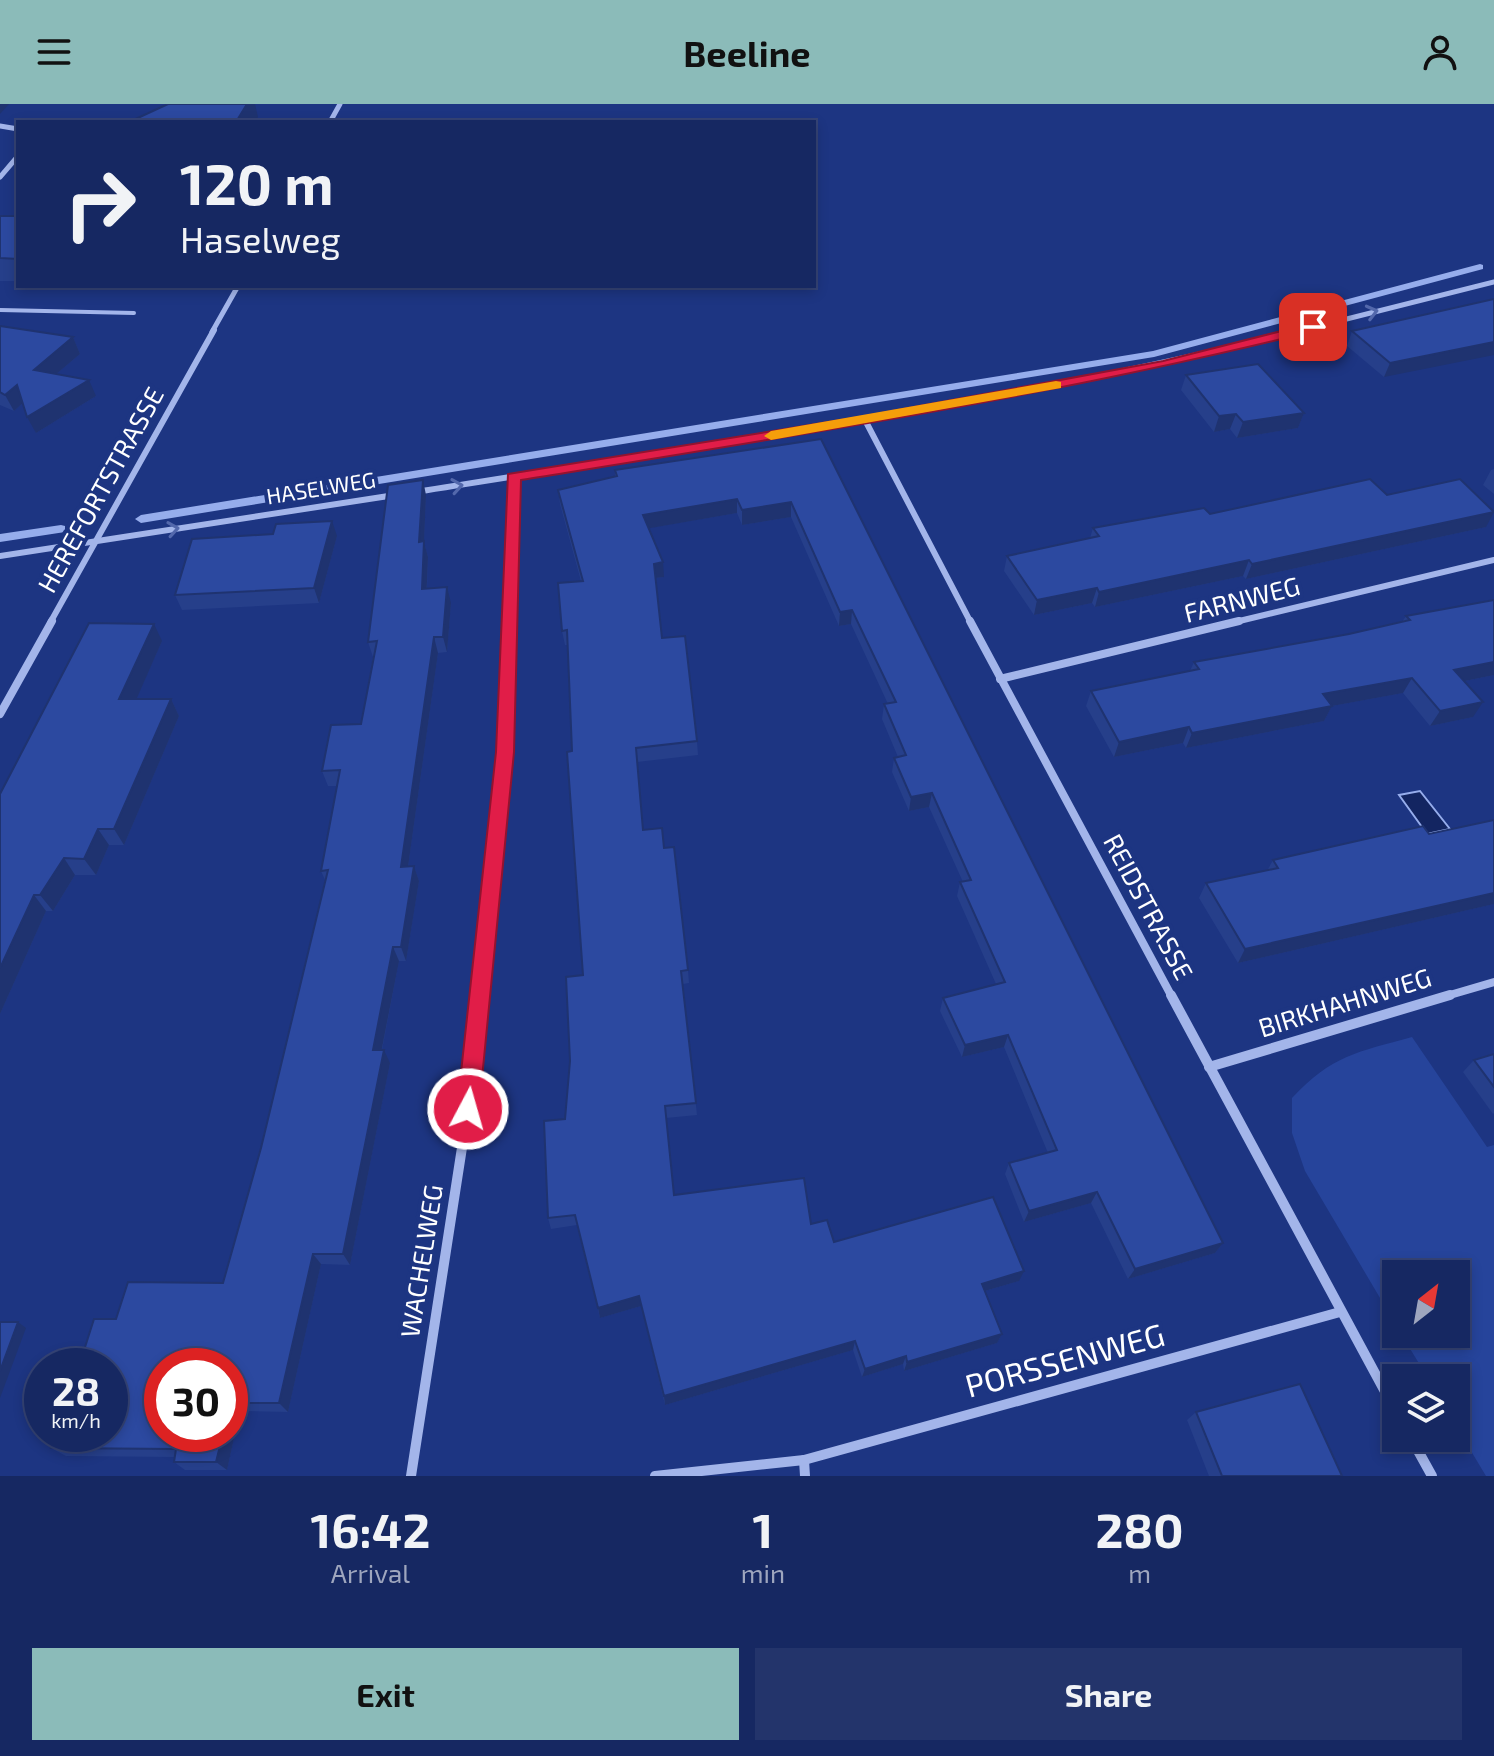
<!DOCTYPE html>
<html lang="en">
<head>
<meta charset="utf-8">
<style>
	:root { --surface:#162862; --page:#23346b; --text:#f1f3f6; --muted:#9ea6be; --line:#354477; --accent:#8bbbb9 }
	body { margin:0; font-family:"Exo 2",sans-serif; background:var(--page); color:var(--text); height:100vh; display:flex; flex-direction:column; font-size:30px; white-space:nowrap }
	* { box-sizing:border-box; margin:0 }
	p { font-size:26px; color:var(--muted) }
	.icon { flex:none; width:44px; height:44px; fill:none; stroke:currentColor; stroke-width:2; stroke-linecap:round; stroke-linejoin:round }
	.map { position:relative; height:1372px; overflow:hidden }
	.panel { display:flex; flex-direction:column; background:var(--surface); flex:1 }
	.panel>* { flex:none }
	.guide { position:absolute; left:16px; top:16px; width:800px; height:168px; border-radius:0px; box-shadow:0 4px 12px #0003,0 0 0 2px var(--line); background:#162862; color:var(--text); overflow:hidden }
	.needle { width:52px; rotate:31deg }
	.buttons { position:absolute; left:1382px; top:1156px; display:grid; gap:16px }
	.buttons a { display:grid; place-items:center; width:88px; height:88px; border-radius:0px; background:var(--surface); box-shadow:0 4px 12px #0003,0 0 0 2px var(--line); font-size:40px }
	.speed { position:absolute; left:24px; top:1244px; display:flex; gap:16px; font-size:40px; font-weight:700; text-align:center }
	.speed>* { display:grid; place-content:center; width:104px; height:104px; border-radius:50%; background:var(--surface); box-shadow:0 4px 12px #0003,0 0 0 2px var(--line); line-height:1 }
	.speed small { font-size:20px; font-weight:400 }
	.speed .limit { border:12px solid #d22; background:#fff; color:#111 }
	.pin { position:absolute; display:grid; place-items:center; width:68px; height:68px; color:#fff; margin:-34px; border-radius:16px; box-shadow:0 4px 12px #0006 }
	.me { position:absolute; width:88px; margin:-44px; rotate:6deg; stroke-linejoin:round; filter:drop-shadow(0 0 6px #0008) }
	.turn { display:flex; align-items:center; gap:28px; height:168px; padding:0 32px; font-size:36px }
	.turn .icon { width:104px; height:104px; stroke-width:2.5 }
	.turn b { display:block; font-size:56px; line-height:68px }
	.eta { display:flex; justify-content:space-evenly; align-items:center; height:136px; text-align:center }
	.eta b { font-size:48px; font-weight:700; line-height:56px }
	.button { display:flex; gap:16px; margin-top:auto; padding:16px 32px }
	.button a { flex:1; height:92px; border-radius:0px; background:var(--accent); color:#111; font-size:32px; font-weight:700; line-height:92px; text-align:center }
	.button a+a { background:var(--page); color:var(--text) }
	header { display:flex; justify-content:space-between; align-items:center; height:104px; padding:0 32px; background:var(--accent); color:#111; font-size:36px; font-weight:700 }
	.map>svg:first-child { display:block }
	.green { fill:#26449b }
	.water { fill:#132561; stroke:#96adec; stroke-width:2 }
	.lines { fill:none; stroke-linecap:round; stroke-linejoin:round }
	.stream { fill:#96adec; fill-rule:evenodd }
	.service { stroke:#a3b5ea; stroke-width:4 }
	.minor-far3 { stroke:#a3b5ea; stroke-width:5 }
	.minor-far2 { stroke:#a3b5ea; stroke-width:6 }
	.minor-far1 { stroke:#a3b5ea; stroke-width:8 }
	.minor { stroke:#a3b5ea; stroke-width:10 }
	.wall { fill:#263f8a }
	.shaded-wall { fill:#1f3370 }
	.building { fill:#2c49a0; stroke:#1f3370; stroke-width:2 }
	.oneway { stroke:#5368ac }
	.route { fill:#e11d48; stroke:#92132f; stroke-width:2 }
	.slow { fill:#f59e0b }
	.labels { text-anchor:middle; stroke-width:8; stroke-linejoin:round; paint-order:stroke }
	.far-street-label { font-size:22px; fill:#fff; stroke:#1d3582 }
	.street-label { font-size:26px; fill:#fff; stroke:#1d3582 }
	.near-street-label { font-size:32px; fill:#fff; stroke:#1d3582 }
</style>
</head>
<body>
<header><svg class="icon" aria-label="menu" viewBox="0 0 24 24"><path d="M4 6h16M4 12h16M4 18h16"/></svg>Beeline<svg class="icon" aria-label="person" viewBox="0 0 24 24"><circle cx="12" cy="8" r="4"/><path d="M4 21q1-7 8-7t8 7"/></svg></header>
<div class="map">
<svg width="1494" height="1372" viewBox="0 0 1494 1372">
	<rect width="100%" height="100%" fill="#1d3582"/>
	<path class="green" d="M1412,933L1487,1043L1494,1041V1372H1486L1456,1322V1274H1428L1401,1230H1456V1170H1396V1221L1305,1067L1292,1029V994C1332,951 1358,948 1412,933Z"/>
	<path class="water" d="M1420,687L1450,725L1427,730L1399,691Z"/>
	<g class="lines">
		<g class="stream">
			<path d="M1480,160L1483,161V165L1154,253L141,419L135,415L141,411L1153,247Z"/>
			<path d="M61,421L65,422V428L0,438V430Z"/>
		</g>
		<path class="service" d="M0,206L134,209"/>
		<g class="minor-far3">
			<path d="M330,18L340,0"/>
			<path d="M0,22L18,25"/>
			<path d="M0,73L18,52"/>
			<path d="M212,228L238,182"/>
			<path d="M1295,228L1494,178"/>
		</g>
		<g class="minor-far2">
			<path d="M865,316L971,519"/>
			<path d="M416,388C713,340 1011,299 1303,226"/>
			<path d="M0,452L395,391"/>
			<path d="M50,519L214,226"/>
			<path d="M509,519L513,373"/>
			<path d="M1231,519L1494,456"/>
		</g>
		<g class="minor-far1">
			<path d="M970,517L1172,893"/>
			<path d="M1000,575L1239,517"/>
			<path d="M0,610L52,517"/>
			<path d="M480,893L505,648L509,517"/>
			<path d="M1443,893L1494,878"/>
		</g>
		<g class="minor">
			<path d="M1171,891L1396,1308"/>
			<path d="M1209,963L1450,891"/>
			<path d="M1411,1334L1432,1372"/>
			<path d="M804,1356L805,1372"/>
			<path d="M411,1372L468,1005L480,891"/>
			<path d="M655,1372L804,1356L1340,1208"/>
		</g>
	</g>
	<g class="wall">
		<rect x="0" y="112" width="18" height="65"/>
		<path d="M1494,195L1384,273L1347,242L1352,227Z"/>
		<path d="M0,222L73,233L80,250L56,270L96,292L36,329L23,299L14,307L0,301Z"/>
		<path d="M1186,271L1304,309L1298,324L1237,334L1230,325L1214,328L1181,286Z"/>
		<path d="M821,335L1223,1139L1215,1149L1128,1175L1091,1099L1024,1118L1005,1070L1009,1059L1048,1049L1004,943L962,953L940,907L943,894L996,880L957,792L960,778H963L929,703L909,707L892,668L894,654L898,653L882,615L884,600H888L851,520L839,522L791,413L742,421L737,409L649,424L664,473L656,474L662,534L697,637L698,651L637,658L643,726L664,744L688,866L689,879L683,880L697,1011L666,1014L674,1090L811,1120L834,1138L1019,1177L985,1187L1002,1230L997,1239L904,1267L903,1260L862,1273L853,1246L665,1301L641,1202L600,1214L577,1121L551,1125L548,1114L565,1015L583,871L568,541H565L562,527L581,477L560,400L558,386L615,373V366Z"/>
		<path d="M1494,365V390L1483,381L1491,366Z"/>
		<path d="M426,391L424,438L428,453L427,484L451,499L447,548L438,549L408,763L414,762L419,777L406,857H399L382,946L390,959L350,1161L321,1160L288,1308L240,1307L227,1366H185L174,1358L175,1353L66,1352L51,1344L116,1215L223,1179L261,1044L325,776L321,767L337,682H328L322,667L361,620L373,553L368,538Z"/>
		<path d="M1387,391L1486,423L1246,475L1243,472L1095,503L1092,499L1034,511L1004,467L1007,452L1090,434L1093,424Z"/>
		<path d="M273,430L337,432L319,499L182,506L175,491Z"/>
		<path d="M1494,496V571L1465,577L1473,613L1430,622L1403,589L1332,602L1324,617L1186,644L1183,639L1114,653L1086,602L1091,587L1190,567L1194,558L1349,530L1402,518L1406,512Z"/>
		<path d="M162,537L136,595H171L179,612L124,741H109L96,771H75L53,807H46L0,910V690Z"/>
		<path d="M1494,716V800L1238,859L1199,794L1206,779L1267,767L1273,756L1429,730Z"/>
		<path d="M1494,950V1009L1493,1010L1463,968L1474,956Z"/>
		<path d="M1196,1308L1342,1372H1209L1187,1316Z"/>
	</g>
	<g class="shaded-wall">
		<path d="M0,0H9L0,10Z"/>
		<path d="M247,0H255L258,13L255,18H236Z"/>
		<path d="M73,233L80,250L42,282L34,266Z"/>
		<path d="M1494,238V251L1384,273L1390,259Z"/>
		<path d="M89,276L96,292L36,329L27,313Z"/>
		<path d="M17,281L25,297L14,307L5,291Z"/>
		<path d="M1304,309L1298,324L1237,334L1243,318Z"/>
		<path d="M1236,310L1230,325L1214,328L1219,312Z"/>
		<path d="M423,376L426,391L424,438L428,453L426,500L422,485L419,438Z"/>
		<path d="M737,395V409L645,425L643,411Z"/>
		<path d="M791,398V413L742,421V406Z"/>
		<path d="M1494,408L1486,423L1246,475L1252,460Z"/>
		<path d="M332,417L337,432L319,499L314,484Z"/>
		<path d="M1249,456L1243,472L1095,503L1099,488Z"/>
		<path d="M663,458L664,473L655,474L654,460Z"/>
		<path d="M447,483L451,499L447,548L443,533Z"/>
		<path d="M1097,484L1092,499L1034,511L1037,496Z"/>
		<path d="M852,506L851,520L839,522L840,508Z"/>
		<path d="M154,520L162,537L129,612L119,595Z"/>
		<path d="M434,533L438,549L406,777L401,763Z"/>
		<path d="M1494,558V571L1445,581L1454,566Z"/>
		<path d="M1412,574L1403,589L1332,602L1324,617L1186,644L1192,629L1323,590Z"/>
		<path d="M171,595L179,612L124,741L114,725Z"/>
		<path d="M1483,598L1473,613L1430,622L1440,607Z"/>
		<path d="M1189,623L1183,639L1114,653L1119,638Z"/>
		<path d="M932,689L929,703L909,707L911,693Z"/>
		<path d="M98,725L109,741L96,771L84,755Z"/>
		<path d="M64,754L75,771L53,807L40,791Z"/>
		<path d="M414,762L419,777L406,857L401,843Z"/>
		<path d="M1494,789V800L1238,859L1245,845Z"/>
		<path d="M34,791L46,807L0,910V864Z"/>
		<path d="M393,843L399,857L379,959L373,946Z"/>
		<path d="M1008,931L1004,943L962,953L965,941Z"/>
		<path d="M384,946L390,959L350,1161L343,1150Z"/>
		<path d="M1097,1088L1091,1099L1024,1118L1029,1107Z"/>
		<path d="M1223,1139L1215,1149L1128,1175L1135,1165Z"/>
		<path d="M313,1150L321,1160L288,1308L279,1299Z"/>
		<path d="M1024,1167L1019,1177L978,1189L982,1180Z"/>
		<path d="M639,1192L641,1202L600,1214L598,1204Z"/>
		<path d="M18,1218L26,1224L0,1294V1267Z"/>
		<path d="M1002,1230L997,1239L904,1267L907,1258Z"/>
		<path d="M855,1237L853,1246L665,1301L664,1292Z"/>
		<path d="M906,1252L903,1260L862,1273L865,1265Z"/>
		<path d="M230,1299L240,1307L227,1366L216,1358L223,1330H230Z"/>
	</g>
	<g class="building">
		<path d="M168,0H247L236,18H129Z"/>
		<path d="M0,112H18V155L0,154Z"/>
		<path d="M1494,195V238L1390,259L1352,227Z"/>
		<path d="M0,222L73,233L34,266L89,276L27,313L17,281L5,291L0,288Z"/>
		<path d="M1258,260L1304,309L1243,318L1236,310L1219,312L1186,271Z"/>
		<path d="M821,335L1223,1139L1135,1165L1097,1088L1029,1107L1009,1059L1057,1046L1008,931L965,941L943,894L1005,878L960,778L971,776L932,689L911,693L894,654L906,651L884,600L896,598L852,506L840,508L791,398L742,406L737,395L643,411L663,458L654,460L662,534L685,532L697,637L636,644L643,726L662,724L664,744L674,743L688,866L681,867L696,999L665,1002L674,1091L804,1074L811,1120L827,1116L834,1138L993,1093L1024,1167L982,1180L1002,1230L907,1258L906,1252L865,1265L855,1237L664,1292L639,1192L598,1204L575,1111L548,1114L544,1017L565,1015L570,957L566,873L583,871L567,648L572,647L567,526L562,527L558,479L583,477L558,386L617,372L615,366Z"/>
		<path d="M1370,375L1387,391L1460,375L1494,408L1252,460L1249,456L1099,488L1097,484L1037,496L1007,452L1099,432L1093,424L1204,404L1210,410Z"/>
		<path d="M423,376L419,438L424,437L422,485L447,483L443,533H434L401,763L414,762L401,843H393L373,946H384L343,1150H313L279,1299H230V1262H162V1330H223L216,1358H174L176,1345L51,1344L56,1330H110V1262H79L94,1215H116L128,1178L223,1179L261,1044L328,766L321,767L340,666L322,667L331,621L361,620L377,537L368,538L388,381Z"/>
		<path d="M332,417L314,484L175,491L192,435L273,430L276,420Z"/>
		<path d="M1494,496V558L1454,566L1483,598L1440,607L1412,574L1323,590L1332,602L1192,629L1189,623L1119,638L1091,587L1199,565L1194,558L1349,530L1410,516L1406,512Z"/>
		<path d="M89,519L154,520L119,595H171L114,725H98L84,755L64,754L40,791H34L0,864V690Z"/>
		<path d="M1494,716V789L1245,845L1206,779L1278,764L1273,756L1423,722L1429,730Z"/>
		<path d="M1494,950V983L1474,956Z"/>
		<path d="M0,1218H18L0,1267Z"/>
		<path d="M1300,1280L1342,1372H1222L1196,1308Z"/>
	</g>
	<defs><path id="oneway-chevron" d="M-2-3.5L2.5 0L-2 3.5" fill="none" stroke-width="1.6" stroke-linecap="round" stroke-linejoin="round" transform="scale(2)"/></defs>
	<g class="oneway">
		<use href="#oneway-chevron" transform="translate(1372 208) rotate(-14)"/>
		<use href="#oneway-chevron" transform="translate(457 382) rotate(-9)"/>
		<use href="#oneway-chevron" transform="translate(173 425) rotate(-9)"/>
	</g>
	<path class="route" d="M1313,219L1318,220V226C1055,292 788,333 521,376L514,648L479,1005L476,1012L468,1015L460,1012L457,1005L496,648L508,370L865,312L1163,257Z"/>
	<path class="slow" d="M1056,277L1061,278V284L771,336L764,332L771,327Z"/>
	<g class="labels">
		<g class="far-street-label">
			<text transform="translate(321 384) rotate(-9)" y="8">HASELWEG</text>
		</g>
		<g class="street-label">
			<text transform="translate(101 386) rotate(-61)" y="9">HEREFORTSTRASSE</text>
			<text transform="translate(1242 496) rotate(-14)" y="9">FARNWEG</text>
			<text transform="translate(1148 803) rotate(62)" y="9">REIDSTRASSE</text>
			<text transform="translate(1345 899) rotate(-17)" y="9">BIRKHAHNWEG</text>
			<text transform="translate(422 1157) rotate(-81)" y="9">WACHELWEG</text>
		</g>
		<g class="near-street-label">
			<text transform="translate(1065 1257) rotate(-15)" y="11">PORSSENWEG</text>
		</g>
	</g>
</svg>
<div class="buttons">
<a><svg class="needle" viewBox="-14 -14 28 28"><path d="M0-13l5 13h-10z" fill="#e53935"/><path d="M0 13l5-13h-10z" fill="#9ea6be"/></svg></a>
<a><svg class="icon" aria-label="layers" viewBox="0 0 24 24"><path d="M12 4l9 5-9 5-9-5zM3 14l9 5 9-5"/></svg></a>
</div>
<div class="speed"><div>28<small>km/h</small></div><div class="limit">30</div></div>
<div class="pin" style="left:1313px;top:223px;background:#d93025"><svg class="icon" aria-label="arrive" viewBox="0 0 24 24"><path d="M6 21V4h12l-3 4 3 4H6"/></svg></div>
<svg class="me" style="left:468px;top:1005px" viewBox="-20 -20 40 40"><circle r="17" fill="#e11d48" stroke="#fff" stroke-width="3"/><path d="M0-11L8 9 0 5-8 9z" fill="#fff"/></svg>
<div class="guide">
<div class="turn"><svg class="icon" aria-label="right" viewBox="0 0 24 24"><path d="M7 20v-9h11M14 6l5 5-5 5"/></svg><div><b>120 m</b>Haselweg</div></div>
</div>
</div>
<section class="panel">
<div class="eta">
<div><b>16:42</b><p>Arrival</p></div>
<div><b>1</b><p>min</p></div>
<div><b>280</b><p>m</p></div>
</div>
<div class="button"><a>Exit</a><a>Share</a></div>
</section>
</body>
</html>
